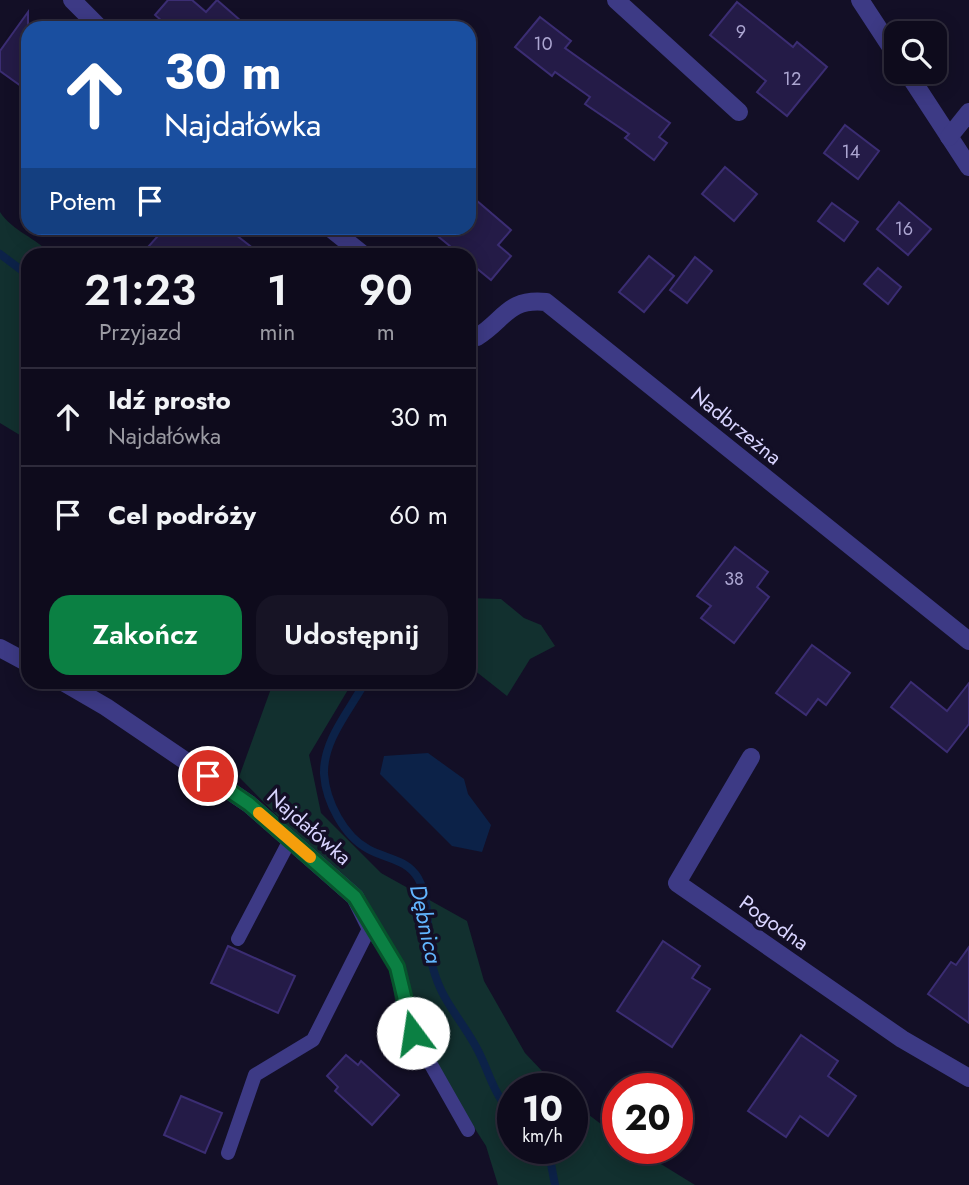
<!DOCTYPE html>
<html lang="pl">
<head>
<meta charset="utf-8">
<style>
	:root { --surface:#0e0b1c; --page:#171425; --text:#f1f3f6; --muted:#9b9ba3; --line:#2e2b3b; --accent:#0b8043 }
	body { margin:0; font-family:Jost,sans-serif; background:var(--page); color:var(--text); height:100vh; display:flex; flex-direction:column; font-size:26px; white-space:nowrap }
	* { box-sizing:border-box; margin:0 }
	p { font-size:23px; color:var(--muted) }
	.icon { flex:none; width:38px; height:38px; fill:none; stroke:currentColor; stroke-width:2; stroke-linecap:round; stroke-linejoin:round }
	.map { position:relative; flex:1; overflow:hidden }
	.drawer { position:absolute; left:21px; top:248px; width:455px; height:441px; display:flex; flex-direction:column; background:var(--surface); border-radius:21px; box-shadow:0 4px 18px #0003,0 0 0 2px var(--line) }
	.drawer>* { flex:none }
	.banner { position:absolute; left:21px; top:21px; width:455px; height:214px; border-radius:21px; box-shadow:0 4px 18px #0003,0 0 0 2px var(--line); background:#1a4fa0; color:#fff; overflow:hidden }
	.controls { position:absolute; left:884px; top:21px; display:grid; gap:14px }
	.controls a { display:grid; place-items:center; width:63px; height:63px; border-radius:14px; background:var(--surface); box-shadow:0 4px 18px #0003,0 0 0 2px var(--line); font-size:35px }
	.speed { position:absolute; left:497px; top:1073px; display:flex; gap:14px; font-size:35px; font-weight:700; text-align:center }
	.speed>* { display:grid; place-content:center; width:91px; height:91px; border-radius:50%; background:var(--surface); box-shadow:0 4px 18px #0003,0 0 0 2px var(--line); line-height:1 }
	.speed small { font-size:18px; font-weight:400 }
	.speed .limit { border:10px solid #d22; background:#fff; color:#111 }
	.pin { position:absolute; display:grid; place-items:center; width:60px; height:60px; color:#fff; margin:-30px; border:4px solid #fff; border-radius:50%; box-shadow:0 2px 7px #0007 }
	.me { position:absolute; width:77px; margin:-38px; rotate:346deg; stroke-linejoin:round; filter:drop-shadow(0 0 5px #0008) }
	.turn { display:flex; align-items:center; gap:24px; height:147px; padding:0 28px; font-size:32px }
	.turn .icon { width:91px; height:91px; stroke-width:2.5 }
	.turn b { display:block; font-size:49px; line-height:60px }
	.then { display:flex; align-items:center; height:66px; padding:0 28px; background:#0003; gap:14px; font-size:26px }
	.eta { display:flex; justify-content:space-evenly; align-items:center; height:119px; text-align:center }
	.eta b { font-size:42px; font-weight:600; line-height:49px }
	.cta { display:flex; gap:14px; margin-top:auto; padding:14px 28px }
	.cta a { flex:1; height:80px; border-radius:21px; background:var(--accent); color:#fff; font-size:28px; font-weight:600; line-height:80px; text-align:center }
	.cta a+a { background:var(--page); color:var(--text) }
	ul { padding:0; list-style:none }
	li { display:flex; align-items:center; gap:21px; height:98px; padding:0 28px; border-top:2px solid var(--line) }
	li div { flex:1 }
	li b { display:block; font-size:26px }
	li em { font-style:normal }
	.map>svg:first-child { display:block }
	.green { fill:#12302f }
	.water { fill:#0c2248 }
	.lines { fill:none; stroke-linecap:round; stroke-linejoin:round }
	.stream { stroke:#0c2248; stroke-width:8 }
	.building { fill:#241b47; stroke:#3b2d73; stroke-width:2 }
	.lane { stroke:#3d3a85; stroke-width:14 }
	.street { stroke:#3d3a85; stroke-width:18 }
	.route-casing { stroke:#07532c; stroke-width:18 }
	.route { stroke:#0b8043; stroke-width:12 }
	.slow { stroke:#f59e0b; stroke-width:12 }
	.labels { text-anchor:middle; stroke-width:7; stroke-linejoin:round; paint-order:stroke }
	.number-label { font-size:18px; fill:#aca6d1 }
	.street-label { font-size:21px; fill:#d9d4ff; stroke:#130f26 }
	.water-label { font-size:23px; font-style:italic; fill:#62b6ff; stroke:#130f26 }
</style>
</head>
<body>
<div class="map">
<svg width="969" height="1185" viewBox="0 0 969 1185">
	<rect width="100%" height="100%" fill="#130f26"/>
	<g class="green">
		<path d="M0,212C12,231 37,238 51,255L28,256V440L0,423Z"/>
		<path d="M469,598L501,599L524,618L541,625L555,646L530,659L507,696L469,666Z"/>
		<path d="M273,683H352L309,755L321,813L381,873L467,921L484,981L525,1053L558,1088H513V1148H572V1102L618,1137V1148H635L695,1185H498L486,1146L458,1102L399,1027L392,981L381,941L294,833L239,777Z"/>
	</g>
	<path class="water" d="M428,753L464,779L468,794L491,825L482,852L452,846L380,774L384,756Z"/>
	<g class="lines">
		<g class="stream">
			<path d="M0,254L28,275"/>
			<path d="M365,682C350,710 323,740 324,774C326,802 344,836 368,849C386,859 407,859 418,878C431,901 426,930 430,956C439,999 455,1010 475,1045C489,1069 492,1094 513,1114"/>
			<path d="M548,1148L555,1185"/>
		</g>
	</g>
	<g class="building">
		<path d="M168,0H192L206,12L217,0L249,28H170L155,15Z"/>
		<path d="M737,2L793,47L797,42L827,67L787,116L757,92L766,81L710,35Z"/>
		<path d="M28,12V91L0,71V51Z"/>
		<path d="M540,17L571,41L565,48L670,123L659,137L667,143L654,160L625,138L629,134L585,104L590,97L555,72L552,76L515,47Z"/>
		<path d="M845,125L879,151L858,179L824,153Z"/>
		<path d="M725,167L757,194L734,221L702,194Z"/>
		<path d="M469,194L511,230L498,245L511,256L491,280L469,262V256H462L428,228H469Z"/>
		<path d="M899,202L931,229L908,255L877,229Z"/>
		<path d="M832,203L858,222L844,241L818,221Z"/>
		<path d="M165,228H227L263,256H140Z"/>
		<path d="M649,256L674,276L644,312L619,292Z"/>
		<path d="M695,257L712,271L687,303L670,290Z"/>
		<path d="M878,268L901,287L888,304L864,284Z"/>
		<path d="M735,547L768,572L757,587L769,597L734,643L701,618L711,606L697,596Z"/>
		<path d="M812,645L850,673L826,705L818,699L806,715L776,693Z"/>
		<path d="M911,682L947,711L969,683V724L947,752L891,707Z"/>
		<path d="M663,941L700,966L692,978L710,989L672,1047L617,1011Z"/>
		<path d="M228,946L295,976L278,1013L211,983Z"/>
		<path d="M969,947V1023L928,994L951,962L956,965Z"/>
		<path d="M801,1035L838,1061L828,1076L856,1096L828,1136L800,1116L786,1137L748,1111Z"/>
		<path d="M346,1055L358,1065L361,1061L399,1095L372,1125L335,1091L338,1087L327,1076Z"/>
		<path d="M181,1096L222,1113L205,1153L164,1135Z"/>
	</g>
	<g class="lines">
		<g class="lane">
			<path d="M238,939L290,840"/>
			<path d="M228,1153L255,1075L313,1040L370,927L397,967L413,1033L468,1130"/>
		</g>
		<g class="street">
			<path d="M72,0L100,28"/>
			<path d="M616,0L739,112"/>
			<path d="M860,0L896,55"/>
			<path d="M907,72L969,167"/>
			<path d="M949,137L969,112"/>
			<path d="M330,228L365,256"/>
			<path d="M469,336L477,337C505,320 507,298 546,302L969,641"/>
			<path d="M0,648L28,663"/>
			<path d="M63,682L106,707L249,804L355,897L370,927"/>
			<path d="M751,757L677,883L902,1039L969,1078"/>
		</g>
	</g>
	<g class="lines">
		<g class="route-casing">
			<path id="route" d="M208,776L249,804L355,897L397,967L413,1033"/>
		</g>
		<use href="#route" class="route"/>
		<path class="slow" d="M259,813L310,857"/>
	</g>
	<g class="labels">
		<g class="number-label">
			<text x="741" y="38">9</text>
			<text x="543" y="50">10</text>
			<text x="792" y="85">12</text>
			<text x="851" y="158">14</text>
			<text x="904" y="235">16</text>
			<text x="734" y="585">38</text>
		</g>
		<g class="street-label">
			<text transform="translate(736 426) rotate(39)" y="7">Nadbrzeżna</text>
			<text transform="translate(309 827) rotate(41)" y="7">Najdałówka</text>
			<text transform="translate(774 923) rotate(35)" y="7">Pogodna</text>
		</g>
		<g class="water-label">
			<text transform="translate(426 924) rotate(78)" y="8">Dębnica</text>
		</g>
	</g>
</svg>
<div class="controls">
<a><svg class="icon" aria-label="search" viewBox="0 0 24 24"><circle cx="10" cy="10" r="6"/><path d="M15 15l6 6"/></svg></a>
</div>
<div class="speed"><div>10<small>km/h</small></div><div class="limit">20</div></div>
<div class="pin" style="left:208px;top:776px;background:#d93025"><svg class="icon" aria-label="arrive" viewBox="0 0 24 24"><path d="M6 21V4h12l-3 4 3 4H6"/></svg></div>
<svg class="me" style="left:413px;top:1033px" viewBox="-20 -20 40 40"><circle r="19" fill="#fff"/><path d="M0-13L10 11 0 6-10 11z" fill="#0b8043"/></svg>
<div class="banner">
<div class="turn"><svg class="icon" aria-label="ahead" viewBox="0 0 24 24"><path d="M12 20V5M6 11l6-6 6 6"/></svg><div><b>30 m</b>Najdałówka</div></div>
<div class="then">Potem<svg class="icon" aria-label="arrive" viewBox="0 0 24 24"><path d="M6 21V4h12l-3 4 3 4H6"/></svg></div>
</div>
<section class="drawer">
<div class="eta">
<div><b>21:23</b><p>Przyjazd</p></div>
<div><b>1</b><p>min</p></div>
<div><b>90</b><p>m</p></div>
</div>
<ul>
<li><svg class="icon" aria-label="ahead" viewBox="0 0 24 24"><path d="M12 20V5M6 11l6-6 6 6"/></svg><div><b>Idź prosto</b><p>Najdałówka</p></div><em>30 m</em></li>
<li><svg class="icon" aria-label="arrive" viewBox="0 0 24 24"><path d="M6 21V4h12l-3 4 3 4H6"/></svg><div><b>Cel podróży</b></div><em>60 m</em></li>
</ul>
<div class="cta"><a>Zakończ</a><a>Udostępnij</a></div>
</section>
</div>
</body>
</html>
